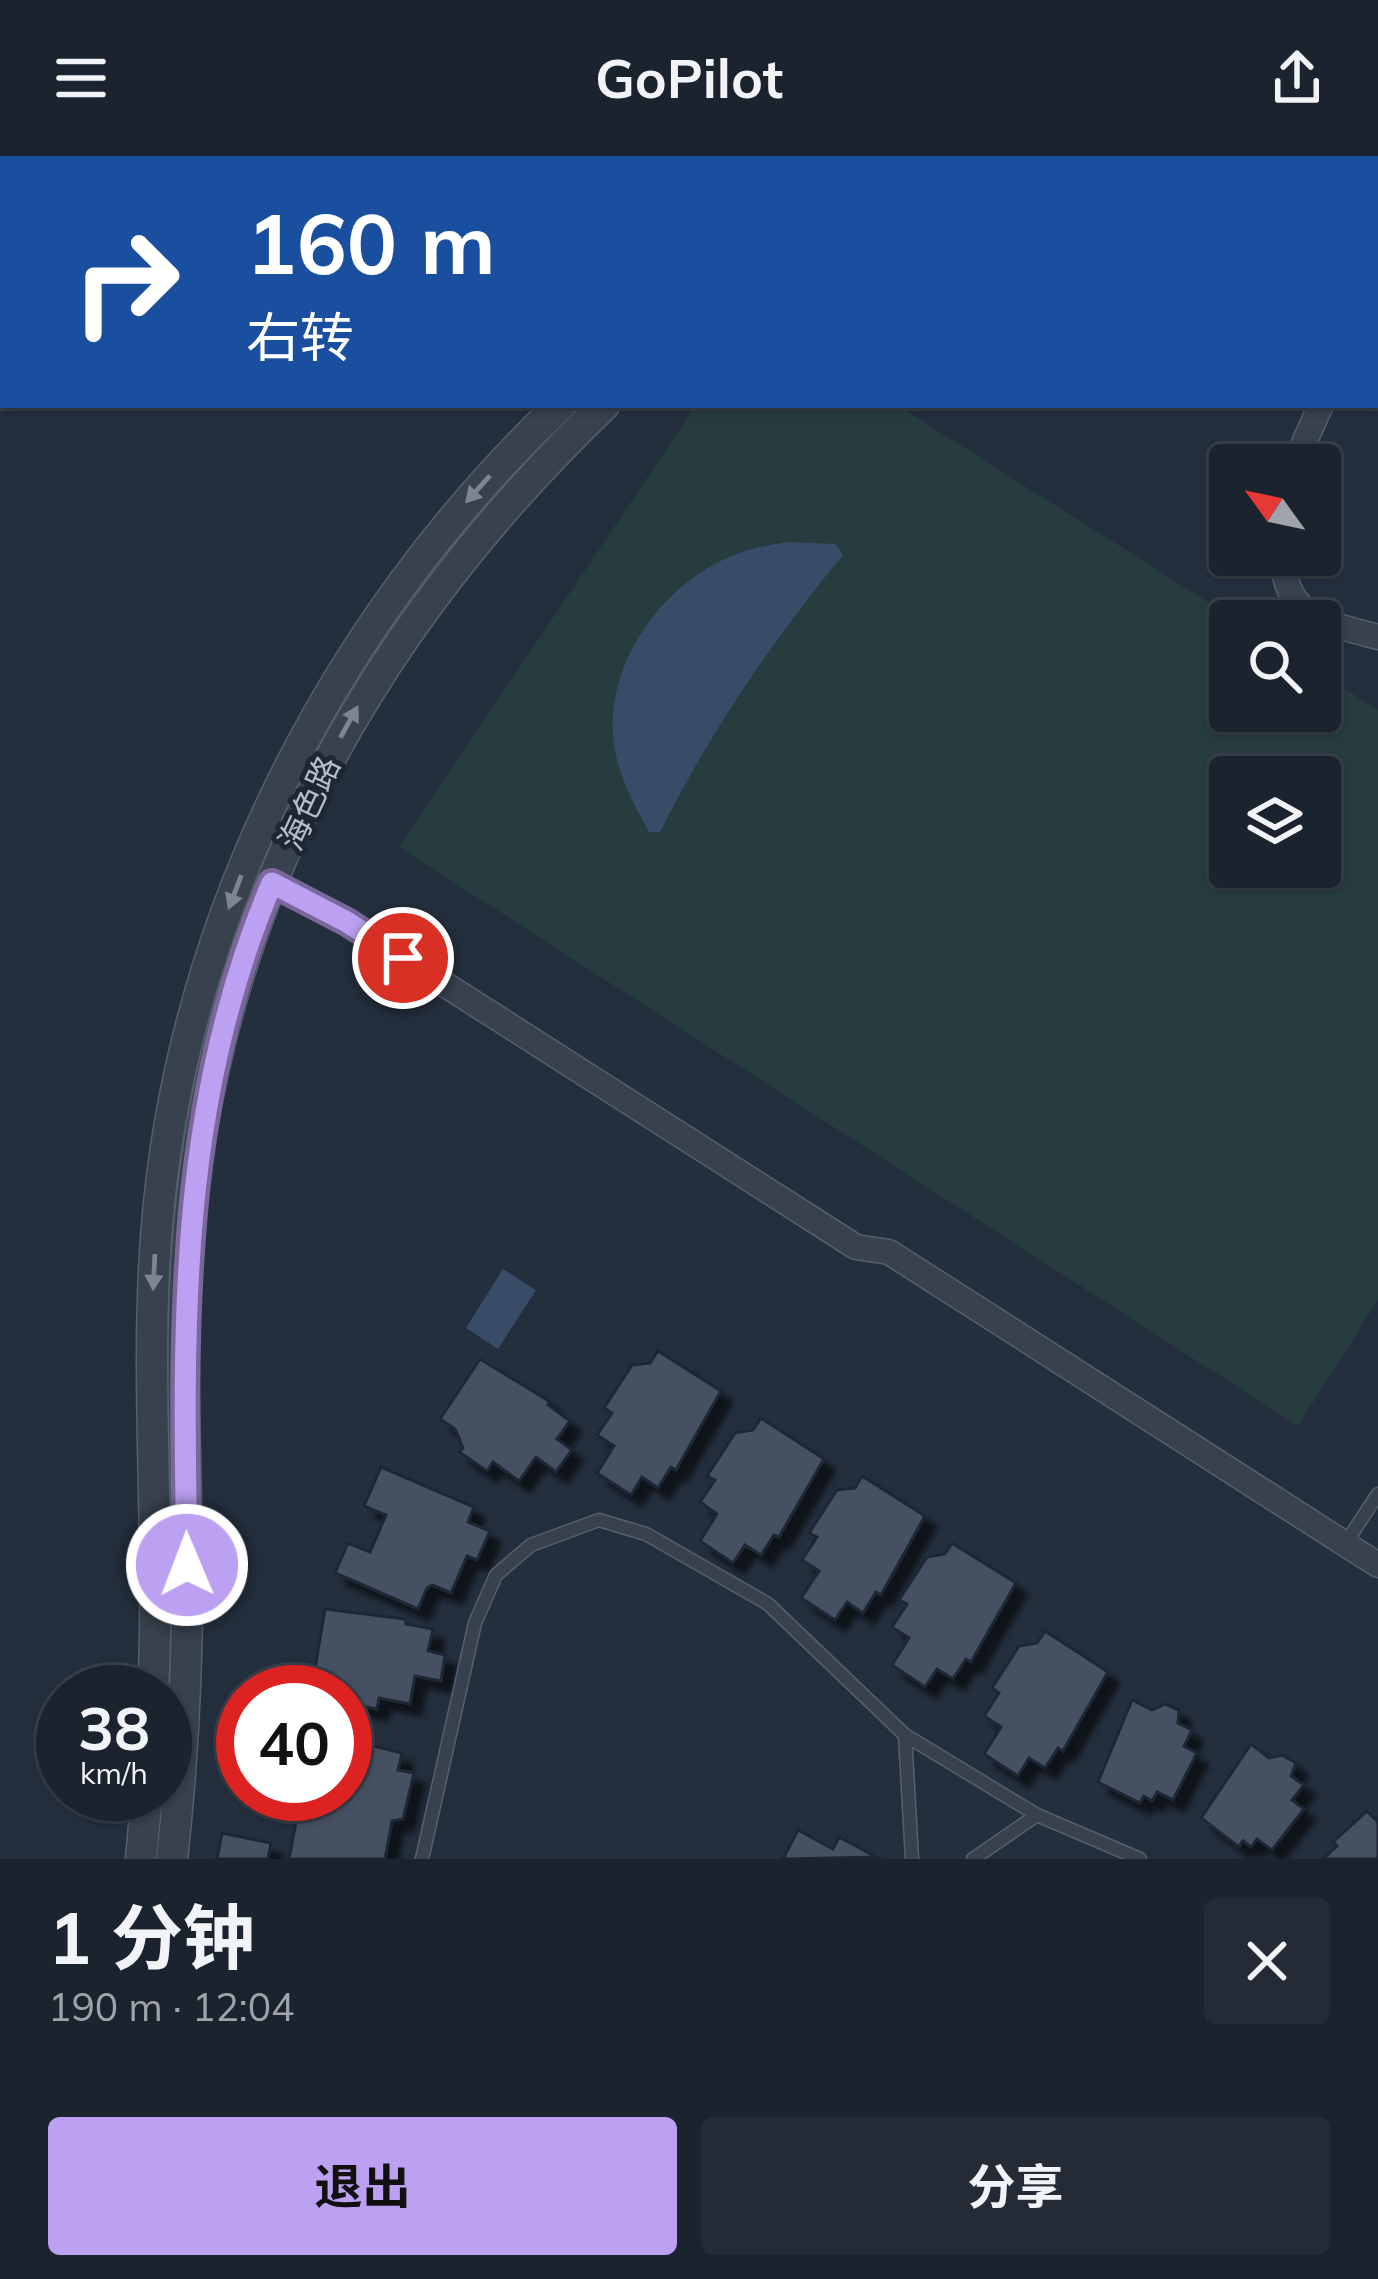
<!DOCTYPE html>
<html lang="zh">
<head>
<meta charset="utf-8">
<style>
	:root { --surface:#1b232e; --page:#242b36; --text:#f1f3f6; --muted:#a0a4aa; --line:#39404a; --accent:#bca0f2 }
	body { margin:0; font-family:Mulish,"Noto Sans SC",sans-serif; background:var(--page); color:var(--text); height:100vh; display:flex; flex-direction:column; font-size:45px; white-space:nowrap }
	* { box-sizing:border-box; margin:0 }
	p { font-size:39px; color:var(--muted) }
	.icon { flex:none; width:66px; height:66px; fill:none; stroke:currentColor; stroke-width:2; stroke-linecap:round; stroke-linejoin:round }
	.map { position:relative; height:1703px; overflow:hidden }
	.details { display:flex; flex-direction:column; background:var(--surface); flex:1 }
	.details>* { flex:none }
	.guide { position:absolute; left:0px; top:0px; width:1380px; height:252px; box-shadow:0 3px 9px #0004,0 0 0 3px var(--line); background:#1a4fa0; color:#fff; overflow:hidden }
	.needle { width:78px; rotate:303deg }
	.fabs { position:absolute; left:1209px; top:288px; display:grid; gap:24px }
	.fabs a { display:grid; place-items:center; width:132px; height:132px; border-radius:12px; background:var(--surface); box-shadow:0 3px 9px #0004,0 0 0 3px var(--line); font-size:60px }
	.speed { position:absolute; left:36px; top:1509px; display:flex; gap:24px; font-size:60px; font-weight:700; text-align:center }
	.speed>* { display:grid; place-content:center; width:156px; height:156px; border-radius:50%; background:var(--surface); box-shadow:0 3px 9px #0004,0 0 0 3px var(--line); line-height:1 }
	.speed small { font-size:30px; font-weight:400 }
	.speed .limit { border:18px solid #d22; background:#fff; color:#111 }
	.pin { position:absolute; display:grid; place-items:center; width:102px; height:102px; color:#fff; margin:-51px; border:6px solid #fff; border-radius:50%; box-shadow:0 3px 12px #0007 }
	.me { position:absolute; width:132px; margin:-66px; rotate:359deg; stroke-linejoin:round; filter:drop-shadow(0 0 9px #0008) }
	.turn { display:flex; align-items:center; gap:42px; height:252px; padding:0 48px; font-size:54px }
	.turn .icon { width:156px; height:156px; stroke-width:2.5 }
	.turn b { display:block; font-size:84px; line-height:102px }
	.round { display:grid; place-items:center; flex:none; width:126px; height:126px; border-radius:12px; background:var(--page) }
	.summary { display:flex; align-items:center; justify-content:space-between; height:204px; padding:0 48px }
	h1 { font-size:72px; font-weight:700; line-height:90px }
	.button { display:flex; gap:24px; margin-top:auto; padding:24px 48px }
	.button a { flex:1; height:138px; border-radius:12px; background:var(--accent); color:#111; font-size:48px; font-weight:700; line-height:138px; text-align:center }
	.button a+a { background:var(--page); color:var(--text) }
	header { display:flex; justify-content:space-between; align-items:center; height:156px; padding:0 48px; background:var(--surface); font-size:54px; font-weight:700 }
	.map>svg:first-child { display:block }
	.green { fill:#263c3f; fill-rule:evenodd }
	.water { fill:#394c67 }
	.building { fill:#455162; stroke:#1f2835; stroke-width:3; filter:url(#shadow) }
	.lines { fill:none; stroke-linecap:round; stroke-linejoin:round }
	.service-casing { stroke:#565f6c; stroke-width:15 }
	.minor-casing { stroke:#565f6c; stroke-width:27 }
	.tertiary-casing { stroke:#565f6c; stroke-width:33 }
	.service { stroke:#38414e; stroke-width:12 }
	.minor { stroke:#38414e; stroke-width:24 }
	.tertiary { stroke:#38414e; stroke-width:30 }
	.oneway { fill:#7c8592 }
	.route-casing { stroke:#7a689d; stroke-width:30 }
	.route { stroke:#bca0f2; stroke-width:21 }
	.labels { text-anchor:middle; stroke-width:10; stroke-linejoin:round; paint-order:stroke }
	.street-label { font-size:33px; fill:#b4bcc9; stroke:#1d2633 }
</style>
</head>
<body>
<header><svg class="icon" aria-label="menu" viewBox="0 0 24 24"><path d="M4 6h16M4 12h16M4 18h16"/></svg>GoPilot<svg class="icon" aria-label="share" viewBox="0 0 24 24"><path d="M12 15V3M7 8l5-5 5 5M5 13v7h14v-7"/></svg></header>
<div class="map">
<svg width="1378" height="1703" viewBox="0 0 1378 1703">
	<defs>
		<filter id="shadow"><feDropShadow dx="11" dy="11" stdDeviation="3" flood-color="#0009"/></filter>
	</defs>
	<rect width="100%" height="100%" fill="#242f3e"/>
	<path class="green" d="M696,249H897L1238,465H1230V555H1320V517L1378,554V1144L1298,1270L399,691ZM1230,621H1320V711H1230Z"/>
	<g class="water">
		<path d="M0,0H339L3,3L0,242Z"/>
		<path d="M787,386L836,388L843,399C772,485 710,576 660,676H649C635,651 623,628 616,600C597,515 662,423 742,396C756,391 772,389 787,386Z"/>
		<path d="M503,1113L536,1134L498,1193L466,1172Z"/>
	</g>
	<g class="building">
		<path d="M658,1195L721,1235L676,1314L671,1311L658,1332L642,1321L631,1339L597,1317L614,1290L597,1279L612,1257L604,1252L632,1209L650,1207Z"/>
		<path d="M480,1203L549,1245L548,1249L570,1265L557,1283L572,1294L556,1316L536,1301L519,1325L493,1306L487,1315L459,1296L463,1292L455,1273L440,1263Z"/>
		<path d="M761,1262L824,1303L779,1381L774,1379L761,1399L745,1389L733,1407L700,1385L717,1358L700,1346L715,1324L707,1320L735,1277L753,1274Z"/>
		<path d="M381,1311L474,1351L468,1366L490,1375L477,1404L467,1400L451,1437L432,1429L427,1432L418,1453L335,1417L348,1387L370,1396L386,1359L364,1350Z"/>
		<path d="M862,1320L925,1360L881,1439L876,1436L863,1457L847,1446L835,1464L801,1442L819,1415L802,1404L817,1381L809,1377L837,1334L855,1332Z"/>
		<path d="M952,1387L1016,1427L971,1506L966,1503L953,1523L937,1513L925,1531L892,1509L909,1482L892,1471L907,1448L899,1444L927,1401L945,1398Z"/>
		<path d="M325,1453L405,1463L406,1468L433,1473L428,1495L445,1499L441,1525L415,1520L410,1548L379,1542L377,1553L345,1547V1536H337L330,1527L313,1524Z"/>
		<path d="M1045,1475L1108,1516L1063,1595L1058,1592L1045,1612L1029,1602L1018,1620L984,1598L1001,1571L984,1560L999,1537L992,1532L1019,1490L1037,1487Z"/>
		<path d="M1132,1544L1152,1554L1165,1548L1179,1554L1178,1567L1192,1574L1184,1590L1197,1597L1173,1644L1157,1636L1152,1645L1144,1640L1140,1647L1098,1626Z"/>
		<path d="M345,1583L402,1597L398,1614L414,1617L403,1663L392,1665L385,1703H289L296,1666L288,1658L293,1646L302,1642L310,1646L311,1638H345Z"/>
		<path d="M1251,1588L1269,1602L1282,1599L1296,1607L1291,1620L1304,1629L1292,1644L1304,1653L1272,1694L1257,1683L1251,1691L1243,1685L1239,1691L1201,1662Z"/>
		<path d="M1367,1655L1378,1666V1703H1323L1337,1690L1333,1686Z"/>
		<path d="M798,1674L833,1693L839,1681L876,1701L783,1703Z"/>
		<path d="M222,1677L271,1687L268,1703H217Z"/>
	</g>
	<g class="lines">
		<g class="service-casing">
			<g id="service">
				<path d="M1345,1388L1378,1338"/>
				<path d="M905,1579L912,1703"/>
				<path d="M422,1703L475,1467L496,1419L531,1389L599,1364L646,1378L768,1448L905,1579L1037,1659L1140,1703"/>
				<path d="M973,1703L1037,1659"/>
			</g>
		</g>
		<g class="minor-casing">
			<g id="minor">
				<path d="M1377,164L1378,162"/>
				<path d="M1294,309L1321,249"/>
				<path d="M1283,399C1283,462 1327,467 1378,481"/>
				<path d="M272,727L347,766L856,1091L889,1096L1378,1409"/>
			</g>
		</g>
		<g class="tertiary-casing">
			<g id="tertiary">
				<path d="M822,3L825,0"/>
				<path d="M867,3L871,0"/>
				<path d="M153,1536C161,1384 145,1233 156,1081C179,767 332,465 560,249"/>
				<path d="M141,1703L147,1638"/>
				<path d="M172,1703C183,1604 188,1504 187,1405C186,1302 180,1199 187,1097C210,761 364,479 604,249"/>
			</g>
		</g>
		<use href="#service" class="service"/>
		<use href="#minor" class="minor"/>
		<use href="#tertiary" class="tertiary"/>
	</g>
	<defs><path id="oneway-solid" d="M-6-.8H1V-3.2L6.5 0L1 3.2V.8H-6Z" transform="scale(3)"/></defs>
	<g class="oneway">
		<use href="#oneway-solid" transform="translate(478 333) rotate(132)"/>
		<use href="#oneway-solid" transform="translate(349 566) rotate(-61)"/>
		<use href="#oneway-solid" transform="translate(235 736) rotate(111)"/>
		<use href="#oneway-solid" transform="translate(154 1116) rotate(93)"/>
	</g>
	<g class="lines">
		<g class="route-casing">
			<path id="route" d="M187,1409C183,1174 177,949 272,727L347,766L403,802"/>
		</g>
		<use href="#route" class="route"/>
	</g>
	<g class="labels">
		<g class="street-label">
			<text transform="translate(309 647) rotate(-65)" y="12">海色路</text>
		</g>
	</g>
</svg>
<div class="fabs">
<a><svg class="needle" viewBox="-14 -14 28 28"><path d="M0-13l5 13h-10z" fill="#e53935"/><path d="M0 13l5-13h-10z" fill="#a0a4aa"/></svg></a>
<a><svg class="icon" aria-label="search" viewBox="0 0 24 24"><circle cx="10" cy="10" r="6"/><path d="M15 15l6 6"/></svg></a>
<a><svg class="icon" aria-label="layers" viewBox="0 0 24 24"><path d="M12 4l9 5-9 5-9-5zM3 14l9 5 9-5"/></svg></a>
</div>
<div class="speed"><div>38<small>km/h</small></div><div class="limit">40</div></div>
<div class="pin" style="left:403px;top:802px;background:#d93025"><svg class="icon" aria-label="arrive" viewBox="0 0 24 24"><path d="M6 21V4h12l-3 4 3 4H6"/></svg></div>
<svg class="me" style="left:187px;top:1409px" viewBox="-20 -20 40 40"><circle r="17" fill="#bca0f2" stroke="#fff" stroke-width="3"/><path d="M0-11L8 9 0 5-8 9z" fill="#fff"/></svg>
<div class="guide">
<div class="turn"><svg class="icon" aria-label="right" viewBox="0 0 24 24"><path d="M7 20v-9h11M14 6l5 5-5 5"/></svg><div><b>160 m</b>右转</div></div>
</div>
</div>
<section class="details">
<div class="summary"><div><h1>1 分钟</h1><p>190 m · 12:04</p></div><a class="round"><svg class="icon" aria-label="close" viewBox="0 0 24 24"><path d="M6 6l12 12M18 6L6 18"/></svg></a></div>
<div class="button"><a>退出</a><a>分享</a></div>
</section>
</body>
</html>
